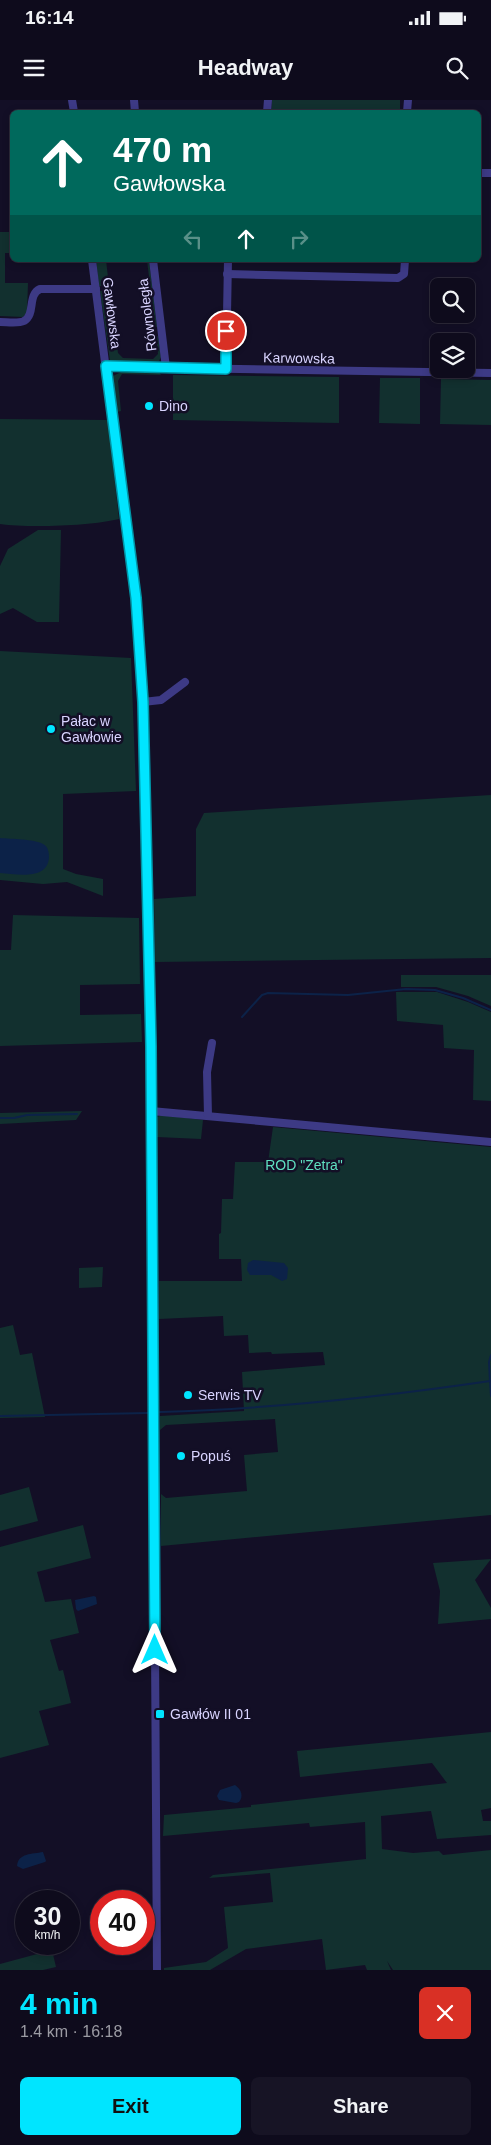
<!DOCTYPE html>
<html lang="en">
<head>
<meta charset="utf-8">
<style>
	:root { --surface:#0e0b1c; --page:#171425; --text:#f1f3f6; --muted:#9b9ba3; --line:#2e2b3b; --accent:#00e5ff }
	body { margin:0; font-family:Arial,sans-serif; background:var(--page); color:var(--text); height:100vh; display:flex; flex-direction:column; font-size:19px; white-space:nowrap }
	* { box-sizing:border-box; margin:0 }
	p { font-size:16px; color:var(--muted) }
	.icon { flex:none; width:28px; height:28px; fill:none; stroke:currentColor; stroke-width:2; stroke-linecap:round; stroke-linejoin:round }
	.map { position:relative; height:1870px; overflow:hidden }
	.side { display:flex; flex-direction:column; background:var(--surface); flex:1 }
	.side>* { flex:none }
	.banner { position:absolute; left:10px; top:10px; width:471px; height:152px; border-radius:8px; box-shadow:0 2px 8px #0003,0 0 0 1px var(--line); background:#00695c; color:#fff; overflow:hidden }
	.controls { position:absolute; left:430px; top:178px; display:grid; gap:10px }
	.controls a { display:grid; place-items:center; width:45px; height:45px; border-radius:8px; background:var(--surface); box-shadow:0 2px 8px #0003,0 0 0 1px var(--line); font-size:25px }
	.speed { position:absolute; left:15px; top:1790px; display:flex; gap:10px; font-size:25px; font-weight:700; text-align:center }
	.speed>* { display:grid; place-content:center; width:65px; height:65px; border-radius:50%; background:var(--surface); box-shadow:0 2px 8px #0003,0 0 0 1px var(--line); line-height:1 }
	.speed small { font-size:12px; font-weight:400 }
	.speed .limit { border:8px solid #d22; background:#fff; color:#111 }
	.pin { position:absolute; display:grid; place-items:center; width:42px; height:42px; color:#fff; margin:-21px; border:2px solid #fff; border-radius:50%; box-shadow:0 1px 5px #0007 }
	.me { position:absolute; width:55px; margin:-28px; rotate:0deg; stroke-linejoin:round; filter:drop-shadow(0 0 4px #0008) }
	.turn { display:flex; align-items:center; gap:18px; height:105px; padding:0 20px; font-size:22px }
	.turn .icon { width:65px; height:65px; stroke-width:2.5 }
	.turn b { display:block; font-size:35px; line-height:42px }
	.lanes { display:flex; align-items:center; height:48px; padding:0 20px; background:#0003; justify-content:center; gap:25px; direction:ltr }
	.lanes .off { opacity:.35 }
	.round { display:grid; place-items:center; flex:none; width:52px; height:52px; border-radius:8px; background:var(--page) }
	.summary { display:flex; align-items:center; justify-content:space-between; height:85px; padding:0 20px }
	h1 { font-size:30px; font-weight:700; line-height:38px; color:var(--accent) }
	.action { display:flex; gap:10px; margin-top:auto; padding:10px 20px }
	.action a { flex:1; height:58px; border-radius:8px; background:var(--accent); color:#111; font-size:20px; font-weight:700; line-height:58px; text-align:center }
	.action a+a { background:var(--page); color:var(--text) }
	.status { display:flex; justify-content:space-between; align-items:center; height:35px; padding:0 25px; background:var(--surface); direction:ltr }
	.status svg { height:14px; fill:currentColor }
	header { display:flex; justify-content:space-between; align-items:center; height:65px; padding:0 20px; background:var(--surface); font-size:22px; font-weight:700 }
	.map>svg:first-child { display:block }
	.green { fill:#12302f }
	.water { fill:#0c2248 }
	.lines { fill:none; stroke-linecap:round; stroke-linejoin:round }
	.stream { stroke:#0c2248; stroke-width:2 }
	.minor { stroke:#3d3a85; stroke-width:8 }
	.route-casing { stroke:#0095a6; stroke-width:12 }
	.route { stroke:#00e5ff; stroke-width:9 }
	.poi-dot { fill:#00e5ff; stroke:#130f26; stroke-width:2 }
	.labels { text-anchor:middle; stroke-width:5; stroke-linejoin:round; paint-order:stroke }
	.street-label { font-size:14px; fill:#d9d4ff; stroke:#130f26 }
	.poi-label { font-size:14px; fill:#d9d4ff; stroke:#130f26; text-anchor:start }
	.park-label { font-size:14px; fill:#5fe0c0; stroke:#130f26 }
</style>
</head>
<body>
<div class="status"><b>16:14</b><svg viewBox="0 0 49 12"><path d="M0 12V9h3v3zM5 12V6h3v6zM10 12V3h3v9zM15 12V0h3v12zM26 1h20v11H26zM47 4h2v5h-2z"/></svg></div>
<header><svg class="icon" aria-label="menu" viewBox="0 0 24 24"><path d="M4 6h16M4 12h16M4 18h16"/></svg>Headway<svg class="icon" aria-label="search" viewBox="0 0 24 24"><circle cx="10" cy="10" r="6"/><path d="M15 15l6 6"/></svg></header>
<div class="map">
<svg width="491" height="1870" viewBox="0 0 491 1870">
	<rect width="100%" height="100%" fill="#130f26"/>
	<g class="green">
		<path d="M272,0H400V12H271Z"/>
		<path d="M0,132H12V153H5V183H28L27,213L23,217L0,216Z"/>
		<path d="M96,160H106L109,186H99Z"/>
		<path d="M147,160H149L157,227H155Z"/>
		<path d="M100,191H110L118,253L123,258L153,259L158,254L156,236H158L161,257L159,261L123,263L110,261Z"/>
		<path d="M125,270L158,271L161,275L122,274L118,281L121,311L117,312L113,276Z"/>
		<path d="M173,275L339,277V323L173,320Z"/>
		<path d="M380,278H420V324L379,323Z"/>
		<path d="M441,279L491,280V325L440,324Z"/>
		<path d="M0,319L108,320L119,419C91,426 28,428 0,424Z"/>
		<path d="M38,430H61L59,522H37L13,508L0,514V466L8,449Z"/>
		<path d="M0,551L131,558L136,691L63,694V769L76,774L103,779V796L67,782L43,784L0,780Z"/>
		<path d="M491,695V858L155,862L154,799L196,796V729L204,713Z"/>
		<path d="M13,815L139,818L140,884L80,885V915L141,914L142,942L0,946V850H11Z"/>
		<path d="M401,875H491V906L468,896L436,887H401Z"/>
		<path d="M396,892H437L468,902L491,912V1001L473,1000L474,950L444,948L443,925L397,921Z"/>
		<path d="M82,1011L76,1020L0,1024V1013Z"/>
		<path d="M162,1015L203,1020L201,1039L157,1037V1017Z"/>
		<path d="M273,1027L491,1047V1415L161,1446V1394L166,1398L247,1391L244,1355L278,1352L275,1319L166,1325L160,1330V1316L244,1311L242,1272L325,1265L323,1252L272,1254L271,1252L249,1253L248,1235L224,1236L223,1216L159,1219V1181H242L241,1159H219V1134L221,1133L222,1099H233L235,1062H268Z"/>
		<path d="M103,1167L102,1187L79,1188V1168Z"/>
		<path d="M13,1225L20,1255L32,1253L45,1317L0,1318V1228Z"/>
		<path d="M29,1387L38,1421L0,1431V1395Z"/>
		<path d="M83,1425L91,1458L37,1472L45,1502L71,1499L79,1533L50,1540L59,1571L63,1570L71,1603L39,1611L49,1645L0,1658V1447Z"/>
		<path d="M491,1459L475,1480L491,1508V1519L438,1524L440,1491L433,1463Z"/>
		<path d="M491,1632V1708L481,1710L483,1721H491V1735L437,1739L431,1711L381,1716L382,1749L413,1753L439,1751L443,1755L491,1750V1870H393L387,1861L391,1870H367L365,1865L326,1870L322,1839L246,1849L210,1870H164V1868L206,1862L228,1848L224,1807L273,1802L270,1773L209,1778L213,1775L366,1759L365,1722L310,1727L309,1723L163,1736L164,1715L251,1707V1705L447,1683L432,1663L300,1677L297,1651Z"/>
		<path d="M52,1850L56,1867L43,1870H0V1864Z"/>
	</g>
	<g class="water">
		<path d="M0,738C11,739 34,739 43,744C48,746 49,752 49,757C48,781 16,774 0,773Z"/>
		<path d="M253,1160L284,1163L288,1168L287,1179L282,1181L271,1175H250L247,1170L248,1163Z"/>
		<path d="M94,1496L96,1497L97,1504L78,1511L76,1509L75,1500Z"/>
		<path d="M235,1685C241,1689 244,1696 239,1702L236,1703L219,1700L217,1696L220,1690Z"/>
		<path d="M43,1752L46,1761L45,1762L23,1769L17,1766C18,1753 32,1754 43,1752Z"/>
	</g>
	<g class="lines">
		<g class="stream">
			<path d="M242,917L262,895L268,893L348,895L406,889L435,890L463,898L491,910"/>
			<path d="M0,1018H14L27,1015L77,1014"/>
			<path d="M490,1281L491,1296"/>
			<path d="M160,1312C270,1309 381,1297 490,1281L489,1262L491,1255"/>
			<path d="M0,1316L148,1313"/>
		</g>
		<g class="minor">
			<path d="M72,0L74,12"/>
			<path d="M134,0L135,12"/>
			<path d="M267,12L268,0"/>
			<path d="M407,12L408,0"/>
			<path d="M479,73H491"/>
			<path d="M92,160L135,498L143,602L152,1061L157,1870"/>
			<path d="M153,160L166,268"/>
			<path d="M227,174L398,178L404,174L405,160"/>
			<path d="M0,222C7,222 18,224 24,221C36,214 27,195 40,189H96"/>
			<path d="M106,267L491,273"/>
			<path d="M226,269L228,160"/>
			<path d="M143,602L161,600L185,582"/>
			<path d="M151,1011L491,1042"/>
			<path d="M208,1016L207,972L212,943"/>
		</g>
	</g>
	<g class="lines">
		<g class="route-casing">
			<path id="route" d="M155,1550L151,946L143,602L136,498L106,266L226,269V231"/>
		</g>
		<use href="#route" class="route"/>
	</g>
	<g class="poi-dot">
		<circle cx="149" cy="306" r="5"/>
		<circle cx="51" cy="629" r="5"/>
		<circle cx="188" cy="1295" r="5"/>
		<circle cx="181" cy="1356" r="5"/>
		<rect x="155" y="1609" width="10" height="10" rx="2.5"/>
	</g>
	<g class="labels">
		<g class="street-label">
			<text transform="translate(112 213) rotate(83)" y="5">Gawłowska</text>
			<text transform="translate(147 215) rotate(-97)" y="5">Równoległa</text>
			<text transform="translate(299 258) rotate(1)" y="5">Karwowska</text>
		</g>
		<g class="poi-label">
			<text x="159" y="311">Dino</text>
			<text x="61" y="626">Pałac w<tspan x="61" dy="16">Gawłowie</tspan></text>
			<text x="198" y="1300">Serwis TV</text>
			<text x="191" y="1361">Popuś</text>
			<text x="170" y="1619">Gawłów II 01</text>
		</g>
		<g class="park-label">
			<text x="304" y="1070">ROD "Zetra"</text>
		</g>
	</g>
</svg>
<div class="controls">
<a><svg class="icon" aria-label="search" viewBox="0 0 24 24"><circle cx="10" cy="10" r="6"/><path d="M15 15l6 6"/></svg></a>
<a><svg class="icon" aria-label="layers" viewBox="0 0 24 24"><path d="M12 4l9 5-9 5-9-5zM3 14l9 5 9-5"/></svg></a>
</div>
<div class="speed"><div>30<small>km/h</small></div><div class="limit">40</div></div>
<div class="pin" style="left:226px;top:231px;background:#d93025"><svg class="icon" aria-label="arrive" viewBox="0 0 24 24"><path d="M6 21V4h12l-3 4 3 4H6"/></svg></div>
<svg class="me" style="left:155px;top:1550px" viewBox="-20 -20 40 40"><path d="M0-17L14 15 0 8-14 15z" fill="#00e5ff" stroke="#fff" stroke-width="4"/></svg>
<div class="banner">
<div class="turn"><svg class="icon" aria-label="ahead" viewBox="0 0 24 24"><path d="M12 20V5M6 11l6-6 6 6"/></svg><div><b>470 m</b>Gawłowska</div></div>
<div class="lanes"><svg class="icon off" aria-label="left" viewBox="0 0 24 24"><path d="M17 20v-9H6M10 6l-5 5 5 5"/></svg><svg class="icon" aria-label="ahead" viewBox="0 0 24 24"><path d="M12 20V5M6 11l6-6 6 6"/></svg><svg class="icon off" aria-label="right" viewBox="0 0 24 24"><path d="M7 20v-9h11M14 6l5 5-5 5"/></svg></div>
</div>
</div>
<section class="side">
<div class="summary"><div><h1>4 min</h1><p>1.4 km · 16:18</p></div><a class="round" style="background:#d93025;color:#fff"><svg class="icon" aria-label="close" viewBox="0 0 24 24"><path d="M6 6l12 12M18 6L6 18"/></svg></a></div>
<div class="action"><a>Exit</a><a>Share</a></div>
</section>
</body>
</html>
